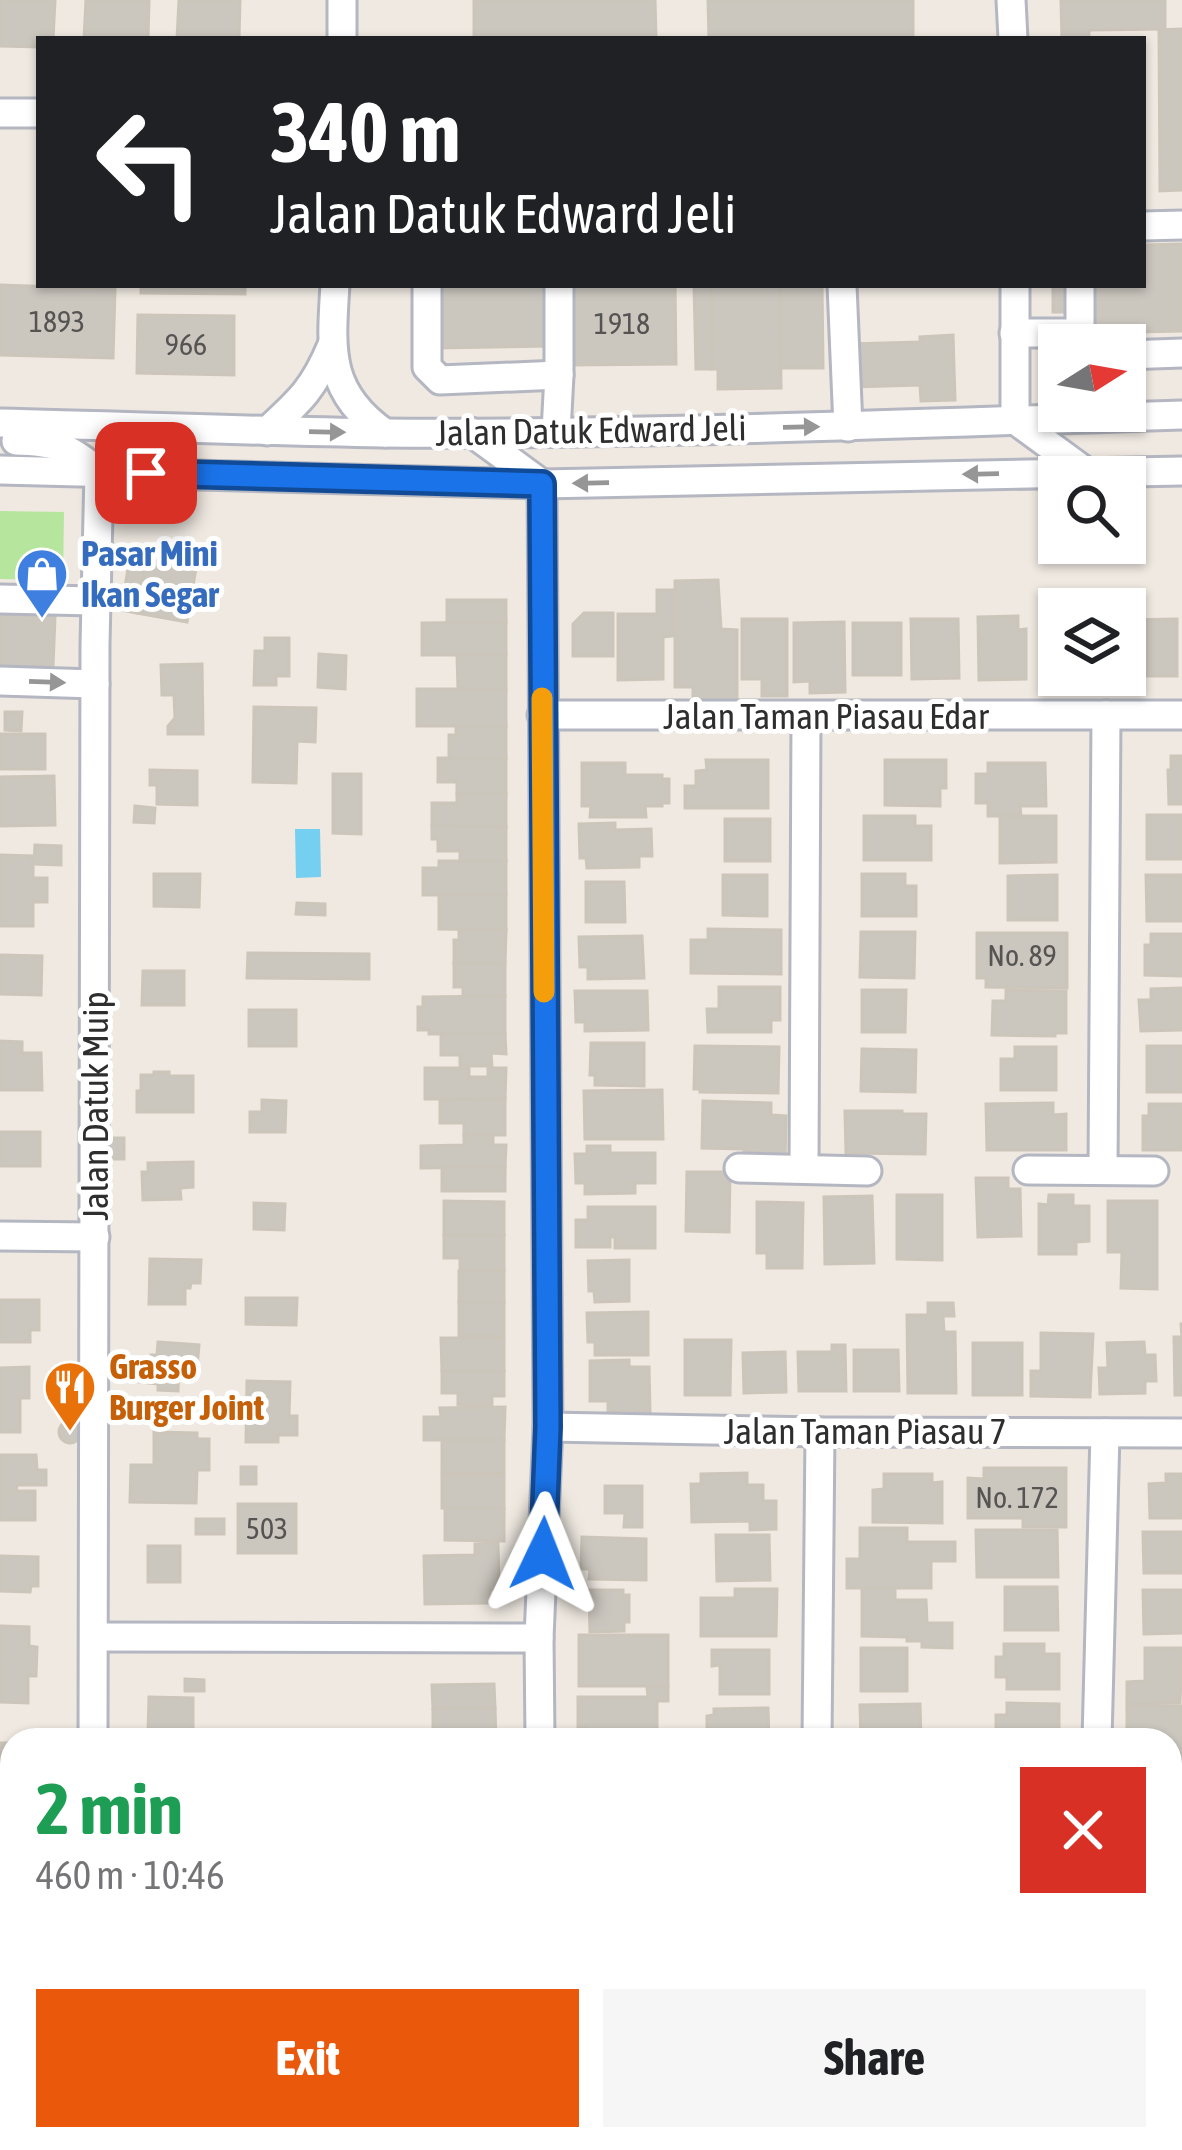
<!DOCTYPE html>
<html lang="en">
<head>
<meta charset="utf-8">
<style>
	:root { --surface:#fff; --page:#f6f6f6; --text:#202124; --muted:#757577; --accent:#ea580c }
	body { margin:0; font-family:"Asap Condensed",sans-serif; background:var(--page); color:var(--text); height:100vh; display:flex; flex-direction:column; font-size:45px; white-space:nowrap }
	* { box-sizing:border-box; margin:0 }
	p { font-size:39px; color:var(--muted) }
	.icon { flex:none; width:66px; height:66px; fill:none; stroke:currentColor; stroke-width:2; stroke-linecap:round; stroke-linejoin:round }
	.map { position:relative; flex:1; overflow:hidden }
	.side { position:absolute; left:0px; top:1728px; width:1182px; height:423px; display:flex; flex-direction:column; background:var(--surface); border-radius:36px 36px 0 0; box-shadow:0 3px 9px #0004 }
	.side>* { flex:none }
	.guide { position:absolute; left:36px; top:36px; width:1110px; height:252px; border-radius:0px; box-shadow:0 3px 9px #0004; background:#202124; color:#fff; overflow:hidden }
	.needle { width:78px; rotate:79deg }
	.buttons { position:absolute; left:1038px; top:324px; display:grid; gap:24px }
	.buttons a { display:grid; place-items:center; width:108px; height:108px; border-radius:0px; background:var(--surface); box-shadow:0 3px 9px #0004; font-size:60px }
	.pin { position:absolute; display:grid; place-items:center; width:102px; height:102px; color:#fff; margin:-51px; border-radius:24px; box-shadow:0 6px 18px #0006 }
	.me { position:absolute; width:132px; margin:-66px; rotate:2deg; stroke-linejoin:round; filter:drop-shadow(0 0 9px #0008) }
	.turn { display:flex; align-items:center; gap:42px; height:252px; padding:0 36px; font-size:54px }
	.turn .icon { width:156px; height:156px; stroke-width:2.5 }
	.turn b { display:block; font-size:84px; line-height:102px }
	.round { display:grid; place-items:center; flex:none; width:126px; height:126px; border-radius:0px; background:var(--page) }
	.overview { display:flex; align-items:center; justify-content:space-between; height:204px; padding:0 36px }
	h1 { font-size:72px; font-weight:700; line-height:90px; color:#1e9e55 }
	.cta { display:flex; gap:24px; margin-top:auto; padding:24px 36px }
	.cta a { flex:1; height:138px; border-radius:0px; background:var(--accent); color:#fff; font-size:48px; font-weight:700; line-height:138px; text-align:center }
	.cta a+a { background:var(--page); color:var(--text) }
	.map>svg:first-child { display:block }
	.green { fill:#b6e59e }
	.water { fill:#75cff0 }
	.building { fill:#cbc7bf; stroke:#cbc5ba; stroke-width:3 }
	.lines { fill:none; stroke-linecap:round; stroke-linejoin:round }
	.minor-casing { stroke:#b4b7c1; stroke-width:33 }
	.minor { stroke:#fff; stroke-width:27 }
	.oneway { fill:#969696 }
	.route-casing { stroke:#114b97; stroke-width:30 }
	.route { stroke:#1a73e8; stroke-width:21 }
	.slow { stroke:#f59e0b; stroke-width:21 }
	.labels { text-anchor:middle; stroke-width:10; stroke-linejoin:round; paint-order:stroke }
	.number-label { font-size:30px; fill:#555452 }
	.street-label { font-size:36px; fill:#2e2e2e; stroke:#fff }
	.shop-label { font-size:36px; font-weight:bold; fill:#366cbe; stroke:#fff; text-anchor:start }
	.food-label { font-size:36px; font-weight:bold; fill:#c56008; stroke:#fff; text-anchor:start }
</style>
</head>
<body>
<div class="map">
<svg width="1182" height="2150" viewBox="0 0 1182 2150">
	<rect width="100%" height="100%" fill="#efe9e1"/>
	<g class="green">
		<path d="M0,511L64,512L63,580L0,579Z"/>
		<path d="M1170,2113H1182V2150H845V2139H1170Z"/>
	</g>
	<path class="water" d="M295,829H320L321,877L296,878Z"/>
	<g class="building">
		<path d="M0,0H55L53,39H39V47L0,46Z"/>
		<path d="M86,0H149L148,39H84Z"/>
		<path d="M179,0H240L239,39H177Z"/>
		<path d="M474,0H655L656,39H474Z"/>
		<path d="M708,0H913V39H709Z"/>
		<path d="M1061,0H1165V29L1089,30V39H1062Z"/>
		<path d="M1182,29V190L1160,191L1159,30Z"/>
		<path d="M1182,244V331L1092,333L1091,285H1143V245Z"/>
		<path d="M0,285L115,289L113,358L0,355Z"/>
		<path d="M141,285H245V294L141,293Z"/>
		<path d="M435,285H548L549,346L436,348Z"/>
		<path d="M567,285H675L676,364L568,365Z"/>
		<path d="M694,285H711L712,369H696Z"/>
		<path d="M711,285H780L781,388L718,389V369H712Z"/>
		<path d="M780,285H822L823,368H781Z"/>
		<rect x="1053" y="285" width="17" height="27"/>
		<path d="M138,315L234,316V375L137,373Z"/>
		<path d="M953,335L955,400L921,401L920,385L853,387L852,344L920,342V337Z"/>
		<path d="M130,557L147,559L137,613L121,610Z"/>
		<path d="M147,559L196,568L187,622L137,613Z"/>
		<path d="M718,580L721,629L737,630V701H693V687H675V581Z"/>
		<path d="M657,590H673V636L663,637V679L618,680V614H657Z"/>
		<path d="M447,600H506V622L447,623Z"/>
		<path d="M584,613H613V656H573V624Z"/>
		<path d="M1040,613H1059V675H1092V678L1040,679Z"/>
		<path d="M0,615L55,616L53,667L0,666Z"/>
		<path d="M1018,616V630L1026,629V679L979,680L978,617Z"/>
		<path d="M742,619H787V696H762V679H742Z"/>
		<path d="M911,619H958L959,678L912,679Z"/>
		<path d="M1177,619V676H1126V620Z"/>
		<path d="M506,622V655H422V623Z"/>
		<path d="M844,622L845,692L810,693V681L794,682V623Z"/>
		<rect x="853" y="623" width="48" height="52"/>
		<path d="M265,638H289V676H276V685H254L255,651H265Z"/>
		<path d="M319,654L346,656L345,689L318,687Z"/>
		<path d="M457,655H506V689H458Z"/>
		<path d="M202,664L203,734H168V726L175,718L174,695H162L161,665Z"/>
		<rect x="417" y="689" width="89" height="37"/>
		<path d="M254,707L316,708L315,742L297,741L296,783L253,782Z"/>
		<path d="M5,712H22L21,731L5,730Z"/>
		<path d="M456,726H506V758H449V735H456Z"/>
		<rect x="0" y="734" width="45" height="35"/>
		<path d="M1171,756H1182V804H1169L1168,770H1171Z"/>
		<path d="M438,758H506V794H457V782H438Z"/>
		<path d="M706,760H768V808H685V786H696V771L707,770Z"/>
		<path d="M885,760H946V788H940V806L885,805Z"/>
		<path d="M582,763H625V775H662V779H669V803H662V806H645L646,817H590L591,806H582Z"/>
		<path d="M988,763H1045L1046,806H1020L1021,816H988V803H976V774H988Z"/>
		<path d="M150,770L197,771V805L157,804V785H150Z"/>
		<path d="M333,774H361V834L333,833Z"/>
		<path d="M54,776L55,825L0,826V777Z"/>
		<path d="M457,794H506V827L432,826V803H457Z"/>
		<path d="M135,806L155,808L154,823L134,822Z"/>
		<rect x="1147" y="815" width="35" height="44"/>
		<path d="M864,816H915V826H931V860H864Z"/>
		<path d="M1000,816H1056V862L1000,863Z"/>
		<rect x="725" y="819" width="45" height="42"/>
		<path d="M615,823V830L651,829L652,856H639V867L587,868L586,858H580L579,824Z"/>
		<path d="M432,826L506,827V861H460V851H438V839H432Z"/>
		<path d="M35,845L61,846V865L34,864Z"/>
		<path d="M0,855L33,856V878H47V902H33V926H0Z"/>
		<path d="M439,861H506V895H423V868H439Z"/>
		<path d="M154,874H200L199,907L154,906Z"/>
		<path d="M862,874H905V886H916V916H862Z"/>
		<path d="M723,875H767V916L723,915Z"/>
		<path d="M1057,875V920H1008V876Z"/>
		<path d="M1146,875H1182V921H1147Z"/>
		<path d="M586,882H624L625,922H586Z"/>
		<path d="M439,895H506V930L439,929Z"/>
		<path d="M297,903L325,904V915L296,914Z"/>
		<path d="M708,929L781,930V974L691,973V940H708Z"/>
		<path d="M459,930H506L505,963H454V940H459Z"/>
		<path d="M861,932H915L914,978L860,977Z"/>
		<path d="M977,933H1067V988L986,987V978H977Z"/>
		<path d="M1151,934H1182V976L1145,975V945H1151Z"/>
		<path d="M642,936L644,978L588,979V967H580L579,937Z"/>
		<path d="M248,953L369,954V979L247,978Z"/>
		<path d="M0,955L42,956L41,995L0,994Z"/>
		<path d="M454,963H505V996H463V987H454Z"/>
		<path d="M143,971H184V1005H142Z"/>
		<path d="M719,987H780V1020H771V1032H708L707,1009H719Z"/>
		<path d="M1182,988V1030L1141,1031L1139,1000H1151V989Z"/>
		<path d="M862,990H906L905,1032H862Z"/>
		<path d="M1006,990L1066,991V1033H1055V1036L992,1035L993,1001H1006Z"/>
		<path d="M575,991H647L648,1030L585,1031V1022H576Z"/>
		<path d="M505,996V1034H429V1030H418V1007H423V997Z"/>
		<rect x="249" y="1010" width="47" height="36"/>
		<path d="M441,1034H505L506,1054L491,1053L492,1066H460V1055H441Z"/>
		<path d="M0,1041L22,1042V1053H41L42,1090H0Z"/>
		<path d="M591,1043H644V1086L595,1085V1075H590Z"/>
		<path d="M695,1046L779,1047L778,1093L700,1092V1089H694Z"/>
		<rect x="1147" y="1046" width="35" height="46"/>
		<path d="M1015,1047H1056V1090H1001V1059H1015Z"/>
		<path d="M862,1049L916,1050L915,1092L861,1091Z"/>
		<path d="M425,1068H469V1077H488V1068H506L505,1099H425Z"/>
		<path d="M154,1072H169V1076H193V1112H137V1091H141V1075H154Z"/>
		<path d="M662,1090L663,1139H585L584,1091Z"/>
		<path d="M505,1099V1135H464V1123H440V1100Z"/>
		<path d="M262,1100L286,1101L285,1132H250V1112H262Z"/>
		<path d="M703,1101L771,1103V1115L786,1116L785,1162L744,1161V1149L702,1148Z"/>
		<path d="M1053,1103V1115L1066,1114V1150H987L986,1104Z"/>
		<path d="M1149,1104H1182V1150H1143V1116H1149Z"/>
		<path d="M845,1111H902V1114H926L925,1154L846,1153Z"/>
		<rect x="0" y="1132" width="40" height="34"/>
		<path d="M464,1135H493V1145H506L505,1167L421,1168V1146L464,1145Z"/>
		<rect x="103" y="1138" width="21" height="21"/>
		<path d="M587,1146H610V1153H655V1183H635V1193L585,1194V1183H576L575,1154H587Z"/>
		<path d="M193,1162V1187L180,1188L181,1199L143,1200L142,1172H148V1163Z"/>
		<rect x="442" y="1167" width="63" height="24"/>
		<path d="M687,1172H730L729,1232L686,1231Z"/>
		<path d="M976,1178H1008V1189H1020L1021,1236L978,1237Z"/>
		<path d="M897,1195H942V1260L897,1259Z"/>
		<path d="M1049,1195H1073V1206H1089V1241L1076,1242V1254H1039V1204L1048,1205Z"/>
		<path d="M872,1196L874,1263L825,1264L824,1197Z"/>
		<path d="M444,1201L504,1202V1235H444Z"/>
		<path d="M1108,1201H1157V1289L1121,1288L1122,1252H1108Z"/>
		<path d="M757,1202L803,1203L802,1268H767V1253H757Z"/>
		<path d="M254,1203L285,1204L284,1230L254,1229Z"/>
		<path d="M588,1207H655V1248H615V1237H610V1247H576V1220H588Z"/>
		<path d="M444,1235H504V1270H460V1258H444Z"/>
		<path d="M150,1259L201,1260L200,1283H191L190,1288H185V1304H149Z"/>
		<path d="M629,1260V1301L595,1302L594,1291H589L588,1261Z"/>
		<rect x="459" y="1271" width="45" height="31"/>
		<path d="M246,1298H297L296,1325L246,1324Z"/>
		<path d="M0,1300H39V1330H30V1342H0Z"/>
		<rect x="459" y="1302" width="45" height="34"/>
		<path d="M928,1303H953L954,1316H943L944,1332H955L956,1393H908L907,1315H928Z"/>
		<path d="M648,1312V1355H595V1342H588L587,1313Z"/>
		<path d="M1181,1324H1182V1395H1175L1174,1337H1182Z"/>
		<path d="M1041,1333L1093,1334L1090,1397L1031,1396V1371H1041Z"/>
		<path d="M441,1338H504V1371H442Z"/>
		<path d="M685,1340H731L730,1395H685Z"/>
		<path d="M158,1342L199,1345L197,1368L179,1367L178,1391L158,1390V1384L139,1382L141,1358L151,1359V1355H157Z"/>
		<path d="M1144,1342L1145,1355H1155L1156,1381H1145V1393L1100,1394L1099,1368H1108L1107,1343Z"/>
		<rect x="973" y="1343" width="49" height="52"/>
		<path d="M832,1345H845L846,1391H799L798,1352H832Z"/>
		<path d="M854,1350H898L899,1391H854Z"/>
		<path d="M785,1352L786,1392L744,1393L743,1353Z"/>
		<path d="M629,1360V1367H649L650,1412H608V1401H590V1361Z"/>
		<path d="M29,1367V1398H20V1432H0V1368Z"/>
		<path d="M442,1371H504V1396H492V1405H458V1393H442Z"/>
		<path d="M247,1381L290,1382L289,1416H297V1435H278V1442H246Z"/>
		<path d="M505,1407L504,1440H424V1417H441L440,1408Z"/>
		<circle cx="70" cy="1432" r="11"/>
		<path d="M154,1432L197,1433V1439H209V1470H197L196,1503L130,1502L131,1465H154Z"/>
		<rect x="442" y="1440" width="62" height="33"/>
		<path d="M0,1455H36L37,1470H46V1485H17L16,1491H35V1520H0Z"/>
		<rect x="241" y="1467" width="15" height="17"/>
		<path d="M984,1468H1066V1527H1023V1518H968V1478L984,1479Z"/>
		<path d="M747,1473V1485H763V1501H776V1529L750,1530V1521L692,1522L691,1484H701V1474Z"/>
		<path d="M884,1474H932V1483L942,1482V1523L873,1522V1490L884,1489Z"/>
		<path d="M1166,1474H1182V1518H1150L1149,1484L1166,1483Z"/>
		<path d="M442,1475H504V1509L442,1508Z"/>
		<path d="M605,1486H642V1527H624L625,1513H605Z"/>
		<rect x="238" y="1504" width="58" height="49"/>
		<path d="M445,1508L504,1509V1541L445,1540Z"/>
		<rect x="196" y="1519" width="28" height="15"/>
		<path d="M860,1528H907V1542H955V1561H931V1588H847V1559H860Z"/>
		<path d="M976,1530H1057L1058,1577H977Z"/>
		<path d="M1143,1532H1182V1573H1144Z"/>
		<path d="M716,1535H769L770,1580L717,1581Z"/>
		<path d="M582,1537L646,1539V1580L589,1579L590,1569H581Z"/>
		<path d="M498,1543L499,1590H490V1603L425,1604L424,1556L475,1555V1544Z"/>
		<rect x="148" y="1546" width="32" height="36"/>
		<path d="M0,1556L38,1557V1586H31L30,1592L0,1591Z"/>
		<path d="M1005,1587H1057L1058,1630H1005Z"/>
		<path d="M862,1588H895V1600H926L927,1623H952V1648L922,1647V1641H907V1637L862,1636Z"/>
		<path d="M735,1589H777L776,1636H701V1598H735Z"/>
		<path d="M589,1590H623V1595H629V1622H624V1631L590,1632Z"/>
		<path d="M1143,1590H1182V1633L1144,1634Z"/>
		<path d="M1,1626L29,1627V1646L37,1647L36,1676H28V1703L0,1702Z"/>
		<rect x="579" y="1635" width="89" height="51"/>
		<path d="M1004,1644H1044V1654H1059V1689H1007V1677H996V1657H1004Z"/>
		<rect x="861" y="1648" width="46" height="43"/>
		<path d="M1145,1648H1182L1180,1703H1127V1682L1145,1681Z"/>
		<path d="M712,1650H769V1694H720V1665L712,1666Z"/>
		<path d="M185,1679L204,1680V1691H185Z"/>
		<path d="M494,1684L495,1708L433,1709L432,1685Z"/>
		<path d="M647,1687H668V1701H657V1739H587V1727L578,1728V1697H648Z"/>
		<path d="M149,1697L193,1698V1733L148,1732Z"/>
		<path d="M1007,1703L1059,1704V1740H996V1715H1007Z"/>
		<path d="M920,1704L921,1740H861L860,1705Z"/>
		<path d="M1127,1705L1182,1706V1761H1170V1740H1127Z"/>
		<path d="M495,1708L496,1740H478V1732L433,1733V1709Z"/>
		<path d="M768,1708L769,1740H707V1716L714,1715V1709Z"/>
		<rect x="0" y="1743" width="12" height="35"/>
		<rect x="1170" y="1762" width="12" height="46"/>
		<rect x="0" y="1813" width="12" height="46"/>
		<rect x="1170" y="1820" width="12" height="45"/>
		<path d="M1182,1879V1922H1170V1880Z"/>
		<path d="M0,1888H12V1922H2V1957H0Z"/>
		<rect x="1170" y="1936" width="12" height="47"/>
		<rect x="0" y="1971" width="12" height="70"/>
		<path d="M1170,1995H1182V2047H1179V2041H1170Z"/>
		<rect x="1170" y="2062" width="12" height="47"/>
		<rect x="0" y="2068" width="12" height="33"/>
		<rect x="255" y="2139" width="30" height="11"/>
		<path d="M460,2139H505L506,2144L461,2147Z"/>
		<rect x="577" y="2139" width="60" height="11"/>
		<path d="M44,2143V2150H4V2144Z"/>
	</g>
	<g class="lines">
		<g class="minor-casing">
			<g id="minor">
				<path d="M1011,0L1013,39"/>
				<path d="M342,39V0"/>
				<path d="M0,113H39"/>
				<path d="M1143,226L1182,225"/>
				<path d="M335,285C331,349 326,392 385,433"/>
				<path d="M427,285V367L440,380L559,375"/>
				<path d="M842,285L848,427"/>
				<path d="M1015,285V420L1086,472"/>
				<path d="M1014,333H1080L1082,345"/>
				<path d="M1080,333V285"/>
				<path d="M1125,355L1182,353"/>
				<path d="M0,423C127,426 255,431 382,433C649,435 915,423 1182,415"/>
				<path d="M267,431C301,400 314,388 332,345"/>
				<path d="M471,432L542,484L548,1427L539,1638L540,1740"/>
				<path d="M556,432L559,375V285"/>
				<path d="M16,441C57,442 67,446 99,472"/>
				<path d="M0,470L542,484L1182,471"/>
				<path d="M0,599L96,601"/>
				<path d="M0,681L95,684"/>
				<path d="M542,715H1182"/>
				<path d="M739,1168L867,1171"/>
				<path d="M804,1169L806,716"/>
				<path d="M1028,1170L1154,1171"/>
				<path d="M1103,1170L1106,715"/>
				<path d="M0,1236L95,1237"/>
				<path d="M548,1427L820,1432L1182,1433"/>
				<path d="M94,1637L539,1638"/>
				<path d="M93,1740L95,644L99,472"/>
				<path d="M817,1740L820,1432"/>
				<path d="M1097,1740L1105,1433"/>
				<path d="M94,2139V2150"/>
				<path d="M540,2139V2150"/>
				<path d="M796,2139V2150"/>
			</g>
		</g>
		<use href="#minor" class="minor"/>
	</g>
	<defs><path id="oneway-solid" d="M-6-.8H1V-3.2L6.5 0L1 3.2V.8H-6Z" transform="scale(3)"/></defs>
	<g class="oneway">
		<use href="#oneway-solid" transform="translate(801 427) rotate(-1)"/>
		<use href="#oneway-solid" transform="translate(327 432) rotate(1)"/>
		<use href="#oneway-solid" transform="translate(981 474) rotate(179)"/>
		<use href="#oneway-solid" transform="translate(591 483) rotate(179)"/>
		<use href="#oneway-solid" transform="translate(47 682) rotate(2)"/>
	</g>
	<g class="lines">
		<g class="route-casing">
			<path id="route" d="M146,473L542,484L548,1427L543,1554"/>
		</g>
		<use href="#route" class="route"/>
		<path class="slow" d="M542,698L544,992"/>
	</g>
	<defs>
		<g id="shop-pin" transform="scale(2.7)"><path d="M0 17L-7.5 6A9.5 9.5 0 1 1 7.5 6Z" fill="#3f7fe0" stroke="#fff"/><path d="M-5-2.5h2.3a2.7 3.5 0 0 1 5.4 0H5L5.5 6h-11ZM-1.5-2.5h3a1.5 2.3 0 0 0-3 0Z" fill="#fff"/></g>
		<g id="restaurant-pin" transform="scale(2.7)"><path d="M0 17L-7.5 6A9.5 9.5 0 1 1 7.5 6Z" fill="#e8710a" stroke="#fff"/><path d="M-5-6h1v4h1v-4h1v4h1v-4h1v5L-1.5 .5V6h-2V.5L-5-1ZM5-6V6H3V1.5H1.5Q1.5-4 5-6Z" fill="#fff"/></g>
	</defs>
	<g fill-rule="evenodd">
		<use href="#shop-pin" x="42" y="574"/>
		<use href="#restaurant-pin" x="70" y="1387"/>
	</g>
	<g class="labels">
		<g class="number-label">
			<text x="57" y="332">1893</text>
			<text x="622" y="334">1918</text>
			<text x="186" y="355">966</text>
			<text x="1022" y="966">No. 89</text>
			<text x="1017" y="1508">No. 172</text>
			<text x="267" y="1539">503</text>
		</g>
		<g class="street-label">
			<text transform="translate(591 430) rotate(-1)" y="13">Jalan Datuk Edward Jeli</text>
			<text x="826" y="729">Jalan Taman Piasau Edar</text>
			<text transform="translate(95 1106) rotate(-90)" y="13">Jalan Datuk Muip</text>
			<text x="865" y="1444">Jalan Taman Piasau 7</text>
		</g>
		<g class="shop-label">
			<text x="81" y="566">Pasar Mini<tspan x="81" dy="41">Ikan Segar</tspan></text>
		</g>
		<g class="food-label">
			<text x="109" y="1379">Grasso<tspan x="109" dy="41">Burger Joint</tspan></text>
		</g>
	</g>
</svg>
<div class="buttons">
<a><svg class="needle" viewBox="-14 -14 28 28"><path d="M0-13l5 13h-10z" fill="#e53935"/><path d="M0 13l5-13h-10z" fill="#757577"/></svg></a>
<a><svg class="icon" aria-label="search" viewBox="0 0 24 24"><circle cx="10" cy="10" r="6"/><path d="M15 15l6 6"/></svg></a>
<a><svg class="icon" aria-label="layers" viewBox="0 0 24 24"><path d="M12 4l9 5-9 5-9-5zM3 14l9 5 9-5"/></svg></a>
</div>
<div class="pin" style="left:146px;top:473px;background:#d93025"><svg class="icon" aria-label="arrive" viewBox="0 0 24 24"><path d="M6 21V4h12l-3 4 3 4H6"/></svg></div>
<svg class="me" style="left:543px;top:1554px" viewBox="-20 -20 40 40"><path d="M0-17L14 15 0 8-14 15z" fill="#1a73e8" stroke="#fff" stroke-width="4"/></svg>
<div class="guide">
<div class="turn"><svg class="icon" aria-label="left" viewBox="0 0 24 24"><path d="M17 20v-9H6M10 6l-5 5 5 5"/></svg><div><b>340 m</b>Jalan Datuk Edward Jeli</div></div>
</div>
<section class="side">
<div class="overview"><div><h1>2 min</h1><p>460 m · 10:46</p></div><a class="round" style="background:#d93025;color:#fff"><svg class="icon" aria-label="close" viewBox="0 0 24 24"><path d="M6 6l12 12M18 6L6 18"/></svg></a></div>
<div class="cta"><a>Exit</a><a>Share</a></div>
</section>
</div>
</body>
</html>
